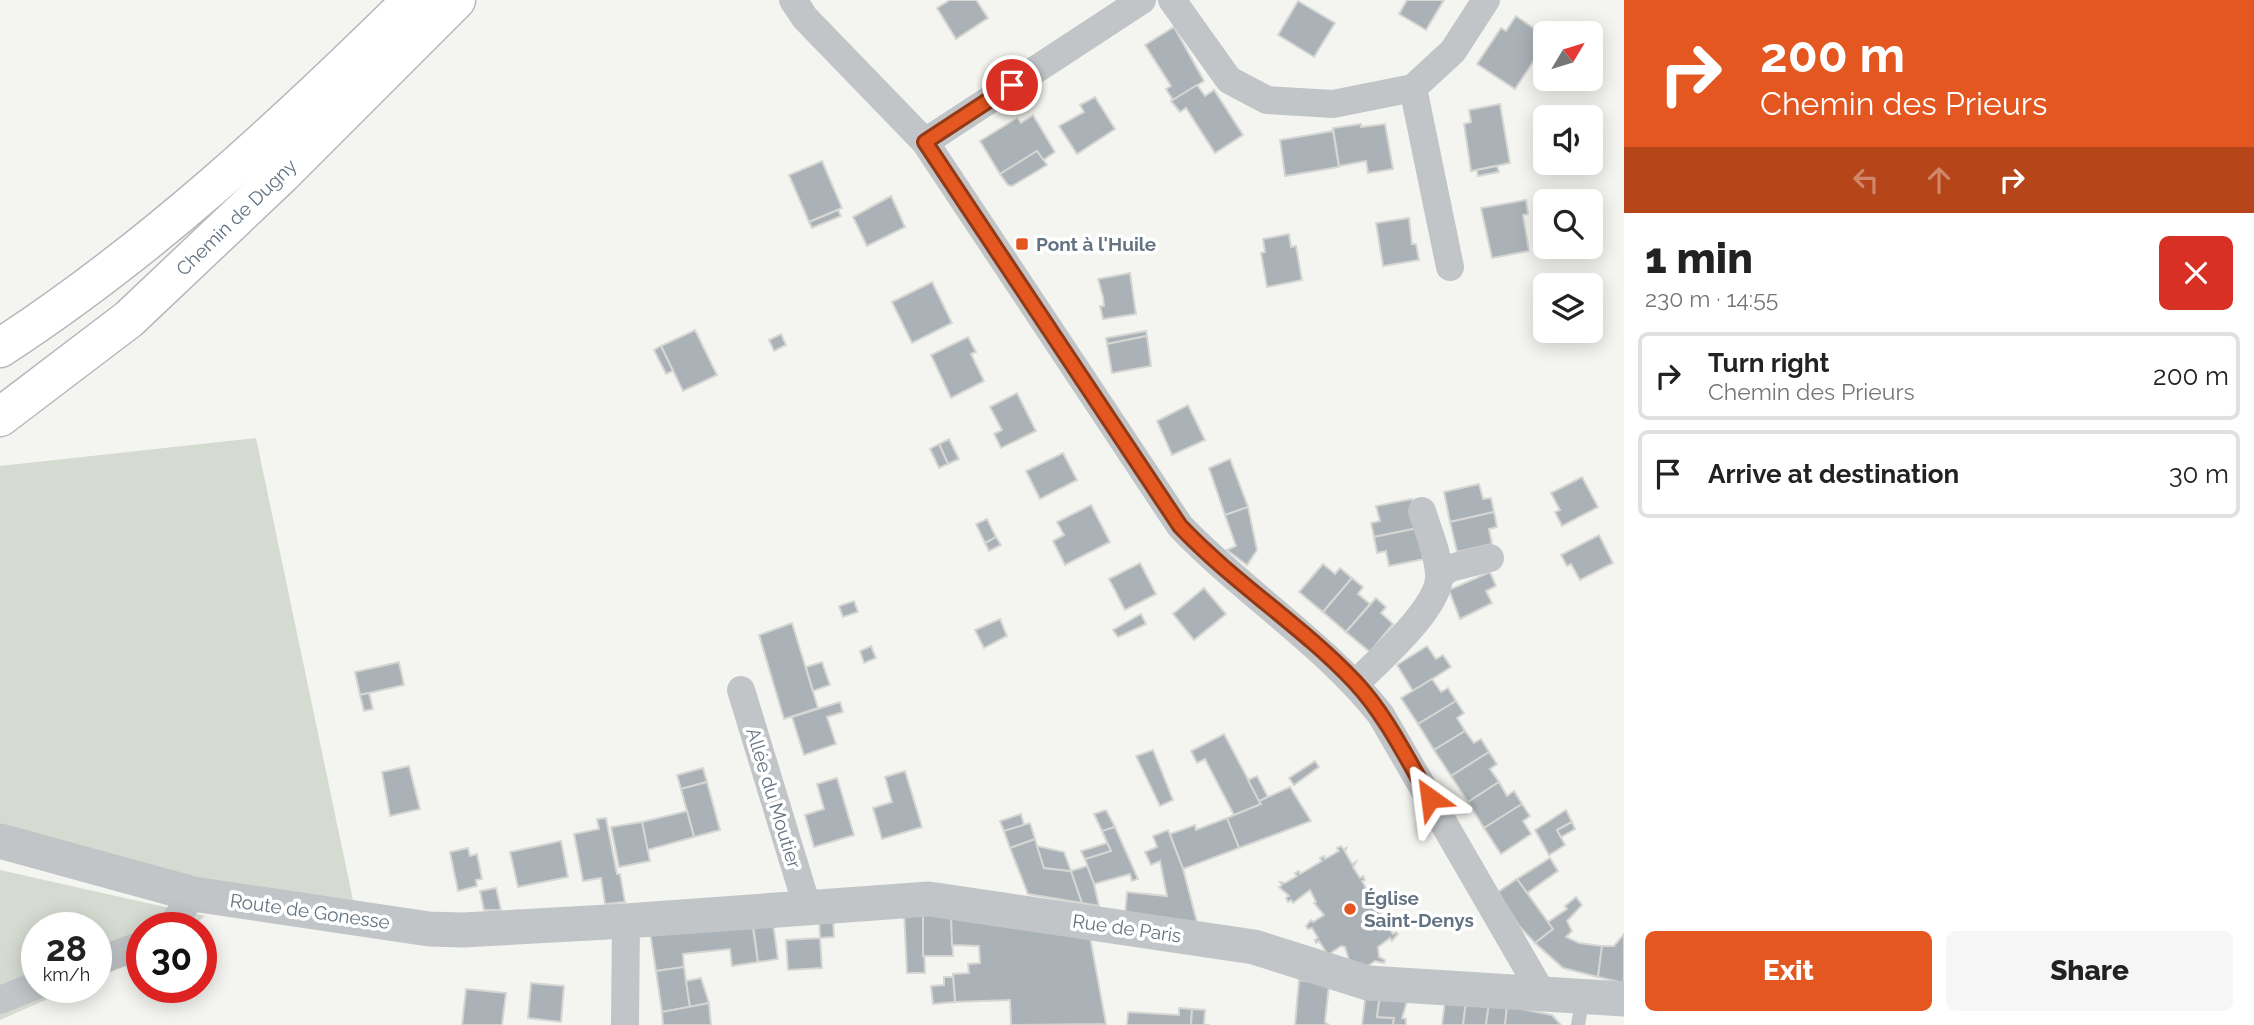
<!DOCTYPE html>
<html lang="en">
<head>
<meta charset="utf-8">
<style>
	:root { --surface:#fff; --page:#f6f6f6; --text:#222; --muted:#767676; --line:#e0e0e0; --accent:#e45720 }
	body { margin:0; font-family:Raleway,sans-serif; background:var(--page); color:var(--text); height:100vh; display:flex; flex-direction:column; font-size:26px; white-space:nowrap }
	* { box-sizing:border-box; margin:0 }
	p { font-size:23px; color:var(--muted) }
	.icon { flex:none; width:38px; height:38px; fill:none; stroke:currentColor; stroke-width:2; stroke-linecap:round; stroke-linejoin:round }
	.map { position:relative; flex:1; overflow:hidden }
	.sheet { display:flex; flex-direction:column; background:var(--surface); width:630px }
	.sheet>* { flex:none }
	.guide { background:#e45720; color:#fff; overflow:hidden }
	.needle { width:46px; rotate:52deg }
	.tools { position:absolute; left:1533px; top:21px; display:grid; gap:14px }
	.tools a { display:grid; place-items:center; width:70px; height:70px; border-radius:10px; background:var(--surface); box-shadow:0 4px 18px #0003; font-size:35px }
	.speed { position:absolute; left:21px; top:912px; display:flex; gap:14px; font-size:35px; font-weight:700; text-align:center }
	.speed>* { display:grid; place-content:center; width:91px; height:91px; border-radius:50%; background:var(--surface); box-shadow:0 4px 18px #0003; line-height:1 }
	.speed small { font-size:18px; font-weight:400 }
	.speed .limit { border:10px solid #d22; background:#fff; color:#111 }
	.pin { position:absolute; display:grid; place-items:center; width:60px; height:60px; color:#fff; margin:-30px; border:4px solid #fff; border-radius:50%; box-shadow:0 2px 7px #0007 }
	.me { position:absolute; width:77px; margin:-38px; rotate:329deg; stroke-linejoin:round; filter:drop-shadow(0 0 5px #0008) }
	.turn { display:flex; align-items:center; gap:24px; height:147px; padding:0 21px; font-size:32px }
	.turn .icon { width:91px; height:91px; stroke-width:2.5 }
	.turn b { display:block; font-size:49px; line-height:60px }
	.lanes { display:flex; align-items:center; height:66px; padding:0 21px; background:#0003; justify-content:center; gap:35px; direction:ltr }
	.lanes .off { opacity:.35 }
	.round { display:grid; place-items:center; flex:none; width:74px; height:74px; border-radius:10px; background:var(--page) }
	.headline { display:flex; align-items:center; justify-content:space-between; height:119px; padding:0 21px }
	h1 { font-size:42px; font-weight:800; line-height:52px }
	.action { display:flex; gap:14px; margin-top:auto; padding:14px 21px }
	.action a { flex:1; height:80px; border-radius:10px; background:var(--accent); color:#fff; font-size:28px; font-weight:800; line-height:80px; text-align:center }
	.action a+a { background:var(--page); color:var(--text) }
	ul { padding:0; list-style:none }
	li { display:flex; align-items:center; gap:21px; height:88px; margin:0 14px 10px; padding:0 7px; border:4px solid var(--line); border-radius:10px }
	li div { flex:1 }
	li b { display:block; font-size:26px }
	li em { font-style:normal }
	main { display:flex; flex:1; min-height:0 }
	.map>svg:first-child { display:block }
	.green { fill:#d5dbd1 }
	.building { fill:#aab1b7; stroke:#d6d6d3; stroke-width:2 }
	.lines { fill:none; stroke-linecap:round; stroke-linejoin:round }
	.secondary-casing { stroke:#b4b8bd; stroke-width:41 }
	.service { stroke:#c1c5c8; stroke-width:14 }
	.minor { stroke:#c1c5c8; stroke-width:28 }
	.tertiary { stroke:#c1c5c8; stroke-width:35 }
	.secondary { stroke:#fff; stroke-width:38 }
	.route-casing { stroke:#943915; stroke-width:18 }
	.route { stroke:#e45720; stroke-width:12 }
	.poi-dot { fill:#e45720; stroke:#fff; stroke-width:2.5 }
	.labels { text-anchor:middle; stroke-width:7; stroke-linejoin:round; paint-order:stroke }
	.street-label { font-size:19px; fill:#637382; stroke:#fff }
	.poi-label { font-size:19px; font-weight:bold; fill:#637382; stroke:#fff; text-anchor:start }
</style>
</head>
<body>
<main>
<div class="map">
<svg width="1624" height="1025" viewBox="0 0 1624 1025">
	<rect width="100%" height="100%" fill="#f4f5f0"/>
	<g class="green">
		<path d="M256,438L353,900L202,882L0,825V466Z"/>
		<path d="M0,870L205,916L191,927L142,928V958L96,978V928H37V987H75L0,1020Z"/>
	</g>
	<g class="building">
		<path d="M950,0H976L988,18L956,39L937,8Z"/>
		<path d="M1407,0H1444L1426,30L1399,14Z"/>
		<path d="M1298,1L1335,23L1314,57L1278,35Z"/>
		<path d="M1516,16L1545,36V44L1515,89L1477,64L1501,28L1506,31Z"/>
		<path d="M1174,27L1204,81L1173,100L1166,89L1171,86L1145,45Z"/>
		<path d="M1197,85L1205,96L1214,90L1243,135L1215,153L1186,108L1180,112L1171,101Z"/>
		<path d="M1095,97L1115,129L1077,154L1059,126L1084,112L1080,105Z"/>
		<path d="M1500,104L1510,163L1471,171L1464,124L1471,122L1469,110Z"/>
		<path d="M1033,115L1055,152L1043,160L1037,151L1000,174L980,141L1017,118L1021,123Z"/>
		<path d="M1361,124V127L1385,124L1393,169L1368,173L1366,161L1339,166L1333,128Z"/>
		<path d="M1333,131L1339,167L1285,176L1280,140Z"/>
		<path d="M1037,151L1047,165L1012,186L1008,185L1000,174Z"/>
		<path d="M822,161L842,208L809,222L789,175Z"/>
		<path d="M1497,166L1499,172L1478,176L1477,170Z"/>
		<path d="M891,196L905,227L867,246L853,217Z"/>
		<path d="M1526,200L1528,214L1523,215L1529,251L1492,258L1481,208Z"/>
		<path d="M838,210L841,216L812,228L809,222Z"/>
		<path d="M1409,218L1412,244H1416L1419,260L1383,266L1376,223Z"/>
		<path d="M1289,234L1291,247L1296,246L1302,280L1267,287L1261,253L1265,252L1263,239Z"/>
		<path d="M1130,273L1136,314L1103,319L1100,306H1104L1103,297L1098,279Z"/>
		<path d="M932,282L952,323L912,343L892,302Z"/>
		<path d="M695,330L717,375L683,391L661,346Z"/>
		<path d="M1146,331L1147,336L1107,344L1106,338Z"/>
		<path d="M781,334L786,345L774,351L769,340Z"/>
		<path d="M1147,336L1151,366L1112,373L1107,344Z"/>
		<path d="M968,337L976,352L971,354L984,381L951,398L931,355Z"/>
		<path d="M661,346L673,371L666,374L654,350Z"/>
		<path d="M1017,393L1036,431L1001,448L994,434L1002,430L990,407Z"/>
		<path d="M1188,405L1205,440L1172,455L1157,421Z"/>
		<path d="M949,439L959,459L948,464L939,444Z"/>
		<path d="M939,444L948,464L939,468L930,449Z"/>
		<path d="M1063,453L1077,480L1040,499L1026,471Z"/>
		<path d="M1230,459L1248,507L1225,515L1209,468Z"/>
		<path d="M1582,477L1598,507L1562,526L1555,512L1560,510L1551,493Z"/>
		<path d="M1479,484L1483,499L1491,498L1494,512L1450,522L1444,492Z"/>
		<path d="M1412,499L1418,528L1374,537L1371,523L1380,521L1376,506Z"/>
		<path d="M1091,505L1110,542L1065,565L1053,541L1064,535L1057,522Z"/>
		<path d="M1248,507L1257,550L1247,565L1227,550L1236,546L1225,515Z"/>
		<path d="M1494,512L1497,527L1489,529L1492,544L1457,552L1450,522Z"/>
		<path d="M987,519L996,537L985,543L976,524Z"/>
		<path d="M1418,528L1424,559L1389,566L1386,551L1377,553L1374,537Z"/>
		<path d="M1599,535L1613,563L1580,580L1571,564L1567,566L1561,555Z"/>
		<path d="M996,537L1001,545L989,551L985,543Z"/>
		<path d="M1140,563L1156,594L1125,610L1109,579Z"/>
		<path d="M1323,564L1335,574L1340,568L1352,578L1323,612L1299,592Z"/>
		<path d="M1490,572L1496,586L1486,591L1492,603L1460,619L1449,590Z"/>
		<path d="M1352,578L1363,587L1358,594L1370,604L1346,632L1323,612Z"/>
		<path d="M1204,588L1226,614L1194,640L1173,614Z"/>
		<path d="M1376,598L1386,607L1381,613L1393,624L1370,652L1346,632Z"/>
		<path d="M854,601L858,612L843,617L839,606Z"/>
		<path d="M1141,614L1146,624L1118,637L1113,630Z"/>
		<path d="M1000,619L1007,636L984,648L975,630Z"/>
		<path d="M792,623L818,708L784,719L759,635Z"/>
		<path d="M871,646L876,658L864,663L860,651Z"/>
		<path d="M1427,646L1436,659L1443,655L1451,667L1413,691L1397,665Z"/>
		<path d="M399,662L404,685L360,695L355,672Z"/>
		<path d="M822,662L830,685L813,691L806,667Z"/>
		<path d="M1432,679L1441,692L1448,688L1456,701L1418,724L1401,698Z"/>
		<path d="M369,693L373,709L364,711L360,695Z"/>
		<path d="M1456,701L1464,713L1457,718L1465,731L1434,750L1418,724Z"/>
		<path d="M840,702L843,712L827,717L836,744L804,755L792,717Z"/>
		<path d="M1465,731L1474,743L1481,739L1489,752L1451,776L1434,750Z"/>
		<path d="M1224,734L1261,804L1234,815L1205,759L1197,763L1191,751Z"/>
		<path d="M1153,750L1173,800L1160,806L1136,756Z"/>
		<path d="M1489,752L1497,764L1490,769L1499,782L1468,802L1451,776Z"/>
		<path d="M1315,761L1319,767L1294,785L1289,778Z"/>
		<path d="M409,766L420,809L390,816L382,772Z"/>
		<path d="M703,768L707,782L681,789L677,775Z"/>
		<path d="M905,771L922,827L882,839L873,808L892,802L885,777Z"/>
		<path d="M1257,776L1268,797L1259,801L1248,780Z"/>
		<path d="M837,778L854,835L814,847L805,815L824,809L817,784Z"/>
		<path d="M707,782L720,830L694,837L681,789Z"/>
		<path d="M1499,782L1507,796L1514,791L1522,804L1484,828L1468,802Z"/>
		<path d="M1290,787L1311,821L1239,848L1227,818L1261,804L1259,801Z"/>
		<path d="M1522,804L1530,816L1523,821L1531,834L1501,854L1484,828Z"/>
		<path d="M1106,810L1115,827L1102,831L1094,814Z"/>
		<path d="M1566,810L1572,822L1557,830L1565,845L1549,855L1535,830Z"/>
		<path d="M687,811L694,837L647,850L642,822Z"/>
		<path d="M1021,814L1024,825L1004,831L1000,821Z"/>
		<path d="M606,818L617,874H620L625,902L605,904L601,878L583,881L574,834L599,829L597,819Z"/>
		<path d="M1227,818L1239,848L1183,869L1170,834L1195,825L1196,830Z"/>
		<path d="M642,822L650,861L619,867L611,827Z"/>
		<path d="M1572,822L1575,829L1561,837L1557,830Z"/>
		<path d="M1030,823L1035,839L1010,848L1004,831Z"/>
		<path d="M1115,827L1138,879L1132,881L1130,874L1094,884L1085,859L1111,851L1102,831Z"/>
		<path d="M1168,830L1183,869L1198,926L1125,916L1127,892L1167,896L1160,861L1151,865L1145,852L1157,847L1153,836Z"/>
		<path d="M1035,839L1044,868L1071,871L1082,903L1028,894L1010,848Z"/>
		<path d="M561,841L568,877L518,887L510,852Z"/>
		<path d="M1107,843L1111,851L1085,859L1081,851Z"/>
		<path d="M1037,846L1064,852L1071,871L1044,868Z"/>
		<path d="M1341,846L1344,850L1347,847L1345,852L1352,864L1356,862L1353,867L1360,878L1363,876L1365,880L1362,881L1368,892L1372,890L1371,895L1377,906L1382,908L1379,910L1386,920L1390,922L1387,924L1393,934L1396,932L1398,934L1392,941L1390,938L1378,947L1379,957L1385,960L1384,963L1375,961L1366,967L1349,960L1345,947L1341,946L1331,953L1333,956L1326,952L1319,941L1316,943L1315,940L1318,938L1312,928L1308,929L1306,926L1311,920L1313,922L1324,915L1314,903L1316,902L1310,890L1293,903L1291,900L1288,902L1286,898L1289,896L1279,887L1282,885L1280,882L1285,883L1297,876L1295,873L1299,871L1300,874L1322,861L1320,858L1324,856L1325,859L1339,851L1337,848Z"/>
		<path d="M468,848L470,856L477,854L482,879L476,880L477,886L458,891L450,852Z"/>
		<path d="M1550,858L1558,871L1527,893L1517,879Z"/>
		<path d="M1087,866L1094,884L1099,906L1082,903L1071,871Z"/>
		<path d="M1517,879L1553,929L1535,943L1519,926L1498,892Z"/>
		<path d="M496,888L501,910H484L480,891Z"/>
		<path d="M1576,897L1582,905L1567,921L1572,931L1566,937L1579,943L1602,946L1598,977L1563,968L1535,943L1553,929L1548,922L1567,909L1565,906Z"/>
		<path d="M904,912L923,913L925,973H907Z"/>
		<path d="M923,913L951,915L953,956H923Z"/>
		<path d="M951,915L1090,937L1106,1024L1011,1025L1010,1000L955,1002L953,974L969,973L968,964L980,963L979,946L952,945Z"/>
		<path d="M833,917L834,937L820,938L819,919Z"/>
		<path d="M752,922L758,962L732,966L730,949L683,954L684,967L656,971L650,933Z"/>
		<path d="M773,923L778,959L758,962L753,924Z"/>
		<path d="M1624,934V983L1598,977L1602,946H1614Z"/>
		<path d="M820,938L822,968L788,970L786,940Z"/>
		<path d="M684,967L690,1007L662,1012L656,971Z"/>
		<path d="M944,977H953L955,1002L933,1004L931,986L944,985Z"/>
		<path d="M701,978L709,1003L690,1007L686,981Z"/>
		<path d="M1299,980L1329,985L1325,1022L1329,1025H1295Z"/>
		<path d="M531,983L564,986L561,1022L528,1018Z"/>
		<path d="M466,989L506,993L502,1025H462Z"/>
		<path d="M1366,991L1380,993L1377,1017L1394,1018L1393,1025H1362Z"/>
		<path d="M1380,995L1408,998L1402,1018L1406,1019V1025H1393L1394,1018L1377,1017Z"/>
		<path d="M1445,1000L1466,1002L1463,1025H1442Z"/>
		<path d="M1466,1002L1489,1003L1486,1025H1463Z"/>
		<path d="M709,1003L711,1025H663L662,1012Z"/>
		<path d="M1489,1003L1507,1006L1505,1025H1486Z"/>
		<path d="M1507,1006L1552,1015L1561,1025H1505Z"/>
		<path d="M1179,1008L1192,1009L1191,1025H1127L1128,1012L1179,1015Z"/>
		<path d="M1192,1009L1205,1010L1204,1025H1210H1191Z"/>
	</g>
	<g class="lines">
		<g class="secondary-casing">
			<g id="secondary">
				<path d="M0,348C151,250 284,126 412,0"/>
				<path d="M0,417L129,319L280,176L456,0"/>
			</g>
		</g>
		<path class="service" d="M1578,1025L1583,997"/>
		<g class="minor">
			<path d="M793,0L805,18L925,142L1180,526C1244,593 1323,642 1381,715L1543,995"/>
			<path d="M1172,0L1229,80L1267,100L1333,104L1413,88L1453,51L1486,0"/>
			<path d="M1413,88L1450,267"/>
			<path d="M925,142L1142,0"/>
			<path d="M1440,575L1450,568L1490,558"/>
			<path d="M1356,683C1378,661 1442,606 1439,574C1438,553 1428,531 1422,511"/>
			<path d="M741,690L807,906"/>
			<path d="M170,928L193,894"/>
			<path d="M96,962L142,945"/>
			<path d="M0,1000L37,985"/>
			<path d="M625,1025L626,921"/>
		</g>
		<path class="tertiary" d="M0,841L193,894L429,929L463,930L626,921L929,899L1254,947L1368,983L1624,999"/>
		<use href="#secondary" class="secondary"/>
	</g>
	<g class="lines">
		<g class="route-casing">
			<path id="route" d="M1012,85L925,142L1180,526C1234,583 1301,625 1355,682C1386,715 1407,759 1430,798"/>
		</g>
		<use href="#route" class="route"/>
	</g>
	<g class="poi-dot">
		<rect x="1015" y="237" width="14" height="14" rx="3.5"/>
		<circle cx="1350" cy="909" r="7"/>
	</g>
	<g class="labels">
		<g class="street-label">
			<text transform="translate(236 217) rotate(-44)" y="7">Chemin de Dugny</text>
			<text transform="translate(774 798) rotate(73)" y="7">Allée du Moutier</text>
			<text transform="translate(310 911) rotate(8)" y="7">Route de Gonesse</text>
			<text transform="translate(1127 928) rotate(8)" y="7">Rue de Paris</text>
		</g>
		<g class="poi-label">
			<text x="1036" y="251">Pont à l'Huile</text>
			<text x="1364" y="905">Église<tspan x="1364" dy="22">Saint-Denys</tspan></text>
		</g>
	</g>
</svg>
<div class="tools">
<a><svg class="needle" viewBox="-14 -14 28 28"><path d="M0-13l5 13h-10z" fill="#e53935"/><path d="M0 13l5-13h-10z" fill="#767676"/></svg></a>
<a><svg class="icon" aria-label="sound" viewBox="0 0 24 24"><path d="M4 9h4l5-4v14l-5-4H4zM17 9q2 3 0 6"/></svg></a>
<a><svg class="icon" aria-label="search" viewBox="0 0 24 24"><circle cx="10" cy="10" r="6"/><path d="M15 15l6 6"/></svg></a>
<a><svg class="icon" aria-label="layers" viewBox="0 0 24 24"><path d="M12 4l9 5-9 5-9-5zM3 14l9 5 9-5"/></svg></a>
</div>
<div class="speed"><div>28<small>km/h</small></div><div class="limit">30</div></div>
<div class="pin" style="left:1012px;top:85px;background:#d93025"><svg class="icon" aria-label="arrive" viewBox="0 0 24 24"><path d="M6 21V4h12l-3 4 3 4H6"/></svg></div>
<svg class="me" style="left:1430px;top:798px" viewBox="-20 -20 40 40"><path d="M0-17L14 15 0 8-14 15z" fill="#e45720" stroke="#fff" stroke-width="4"/></svg>
</div>
<section class="sheet">
<div class="guide">
<div class="turn"><svg class="icon" aria-label="right" viewBox="0 0 24 24"><path d="M7 20v-9h11M14 6l5 5-5 5"/></svg><div><b>200 m</b>Chemin des Prieurs</div></div>
<div class="lanes"><svg class="icon off" aria-label="left" viewBox="0 0 24 24"><path d="M17 20v-9H6M10 6l-5 5 5 5"/></svg><svg class="icon off" aria-label="ahead" viewBox="0 0 24 24"><path d="M12 20V5M6 11l6-6 6 6"/></svg><svg class="icon" aria-label="right" viewBox="0 0 24 24"><path d="M7 20v-9h11M14 6l5 5-5 5"/></svg></div>
</div>
<div class="headline"><div><h1>1 min</h1><p>230 m · 14:55</p></div><a class="round" style="background:#d93025;color:#fff"><svg class="icon" aria-label="close" viewBox="0 0 24 24"><path d="M6 6l12 12M18 6L6 18"/></svg></a></div>
<ul>
<li><svg class="icon" aria-label="right" viewBox="0 0 24 24"><path d="M7 20v-9h11M14 6l5 5-5 5"/></svg><div><b>Turn right</b><p>Chemin des Prieurs</p></div><em>200 m</em></li>
<li><svg class="icon" aria-label="arrive" viewBox="0 0 24 24"><path d="M6 21V4h12l-3 4 3 4H6"/></svg><div><b>Arrive at destination</b></div><em>30 m</em></li>
</ul>
<div class="action"><a>Exit</a><a>Share</a></div>
</section>
</main>
</body>
</html>
